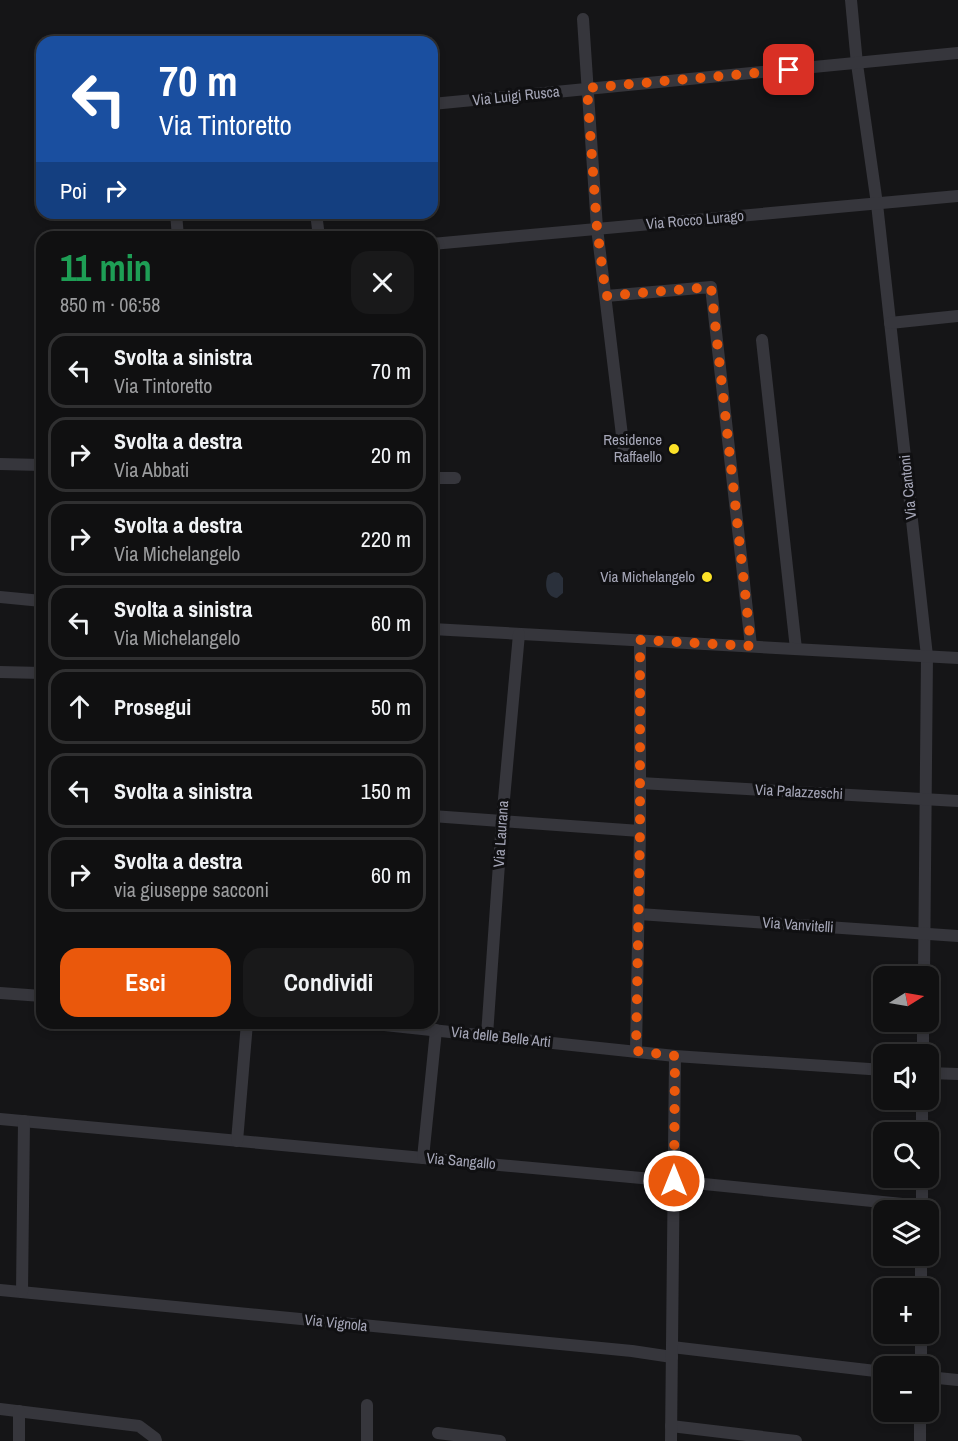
<!DOCTYPE html>
<html lang="it">
<head>
<meta charset="utf-8">
<style>
	:root { --surface:#101011; --page:#19191a; --text:#f1f3f6; --muted:#9c9d9f; --line:#303031; --accent:#ea580c }
	body { margin:0; font-family:"Archivo Narrow",sans-serif; background:var(--page); color:var(--text); height:100vh; display:flex; flex-direction:column; font-size:22px; white-space:nowrap }
	* { box-sizing:border-box; margin:0 }
	p { font-size:20px; color:var(--muted) }
	.icon { flex:none; width:33px; height:33px; fill:none; stroke:currentColor; stroke-width:2; stroke-linecap:round; stroke-linejoin:round }
	.map { position:relative; flex:1; overflow:hidden }
	.panel { position:absolute; left:36px; top:231px; width:402px; height:798px; display:flex; flex-direction:column; background:var(--surface); border-radius:18px; box-shadow:0 3px 9px #0003,0 0 0 2px var(--line) }
	.panel>* { flex:none }
	.guide { position:absolute; left:36px; top:36px; width:402px; height:183px; border-radius:18px; box-shadow:0 3px 9px #0003,0 0 0 2px var(--line); background:#1a4fa0; color:#fff; overflow:hidden }
	.needle { width:39px; rotate:79deg }
	.controls { position:absolute; left:873px; top:966px; display:grid; gap:12px }
	.controls a { display:grid; place-items:center; width:66px; height:66px; border-radius:12px; background:var(--surface); box-shadow:0 3px 9px #0003,0 0 0 2px var(--line); font-size:30px }
	.pin { position:absolute; display:grid; place-items:center; width:51px; height:51px; color:#fff; margin:-26px; border-radius:12px; box-shadow:0 3px 9px #0006 }
	.me { position:absolute; width:66px; margin:-33px; rotate:0deg; stroke-linejoin:round; filter:drop-shadow(0 0 4px #0008) }
	.turn { display:flex; align-items:center; gap:21px; height:126px; padding:0 24px; font-size:27px }
	.turn .icon { width:78px; height:78px; stroke-width:2.5 }
	.turn b { display:block; font-size:42px; line-height:51px }
	.then { display:flex; align-items:center; height:57px; padding:0 24px; background:#0003; gap:12px; font-size:22px }
	.round { display:grid; place-items:center; flex:none; width:63px; height:63px; border-radius:18px; background:var(--page) }
	.head { display:flex; align-items:center; justify-content:space-between; height:102px; padding:0 24px }
	h1 { font-size:36px; font-weight:800; line-height:45px; color:#1e9e55 }
	.button { display:flex; gap:12px; margin-top:auto; padding:12px 24px }
	.button a { flex:1; height:69px; border-radius:18px; background:var(--accent); color:#fff; font-size:24px; font-weight:800; line-height:69px; text-align:center }
	.button a+a { background:var(--page); color:var(--text) }
	ul { padding:0; list-style:none }
	li { display:flex; align-items:center; gap:18px; height:75px; margin:0 12px 9px; padding:0 12px; border:3px solid var(--line); border-radius:18px }
	li div { flex:1 }
	li b { display:block; font-size:22px }
	li em { font-style:normal }
	.map>svg:first-child { display:block }
	.water { fill:#2a303b }
	.lines { fill:none; stroke-linecap:round; stroke-linejoin:round }
	.minor { stroke:#36363c; stroke-width:12 }
	.route { stroke:#ea580c; stroke-width:10; stroke-dasharray:0 18 }
	.poi-dot { fill:#fce228; stroke:#101012; stroke-width:2 }
	.labels { text-anchor:middle; stroke-width:6; stroke-linejoin:round; paint-order:stroke }
	.street-label { font-size:15px; fill:#a6a7b8; stroke:#101012 }
	.poi-label { font-size:15px; fill:#a6a7b8; stroke:#101012; text-anchor:end }
</style>
</head>
<body>
<div class="map">
<svg width="958" height="1441" viewBox="0 0 958 1441">
	<rect width="100%" height="100%" fill="#151517"/>
	<path class="water" d="M554,572L559,573L563,578V593L557,598C546,597 544,584 548,575Z"/>
	<g class="lines">
		<g class="minor">
			<path d="M851,0L857,64L877,204L927,656L924,976"/>
			<path d="M583,19L597,228L624,452"/>
			<path d="M432,104L958,53"/>
			<path d="M176,213L178,237"/>
			<path d="M316,213L319,237"/>
			<path d="M432,244L958,196"/>
			<path d="M606,296L711,287L751,646"/>
			<path d="M890,323L958,316"/>
			<path d="M762,340L796,649"/>
			<path d="M0,464L42,465"/>
			<path d="M432,478H455"/>
			<path d="M0,597L42,601"/>
			<path d="M432,629L958,658"/>
			<path d="M0,672L42,673"/>
			<path d="M640,783L958,801"/>
			<path d="M432,816L640,831"/>
			<path d="M639,914L958,936"/>
			<path d="M0,993L42,996"/>
			<path d="M366,1023L675,1056L884,1070"/>
			<path d="M487,1035L502,821L519,634"/>
			<path d="M636,1051L640,831V640"/>
			<path d="M923,1054V1022"/>
			<path d="M928,1073L958,1074"/>
			<path d="M0,1119L674,1181L922,1206"/>
			<path d="M922,1132V1100"/>
			<path d="M237,1141L247,1023"/>
			<path d="M423,1158L436,1030"/>
			<path d="M922,1210V1178"/>
			<path d="M921,1288V1256"/>
			<path d="M0,1290L632,1351L672,1357"/>
			<path d="M22,1292L24,1121"/>
			<path d="M672,1347L884,1372"/>
			<path d="M921,1366V1334"/>
			<path d="M928,1377L958,1380"/>
			<path d="M367,1405V1441"/>
			<path d="M0,1409L139,1426L155,1438L156,1441"/>
			<path d="M671,1426L796,1441"/>
			<path d="M438,1433L500,1441"/>
			<path d="M19,1441V1411"/>
			<path d="M671,1441L675,1056"/>
			<path d="M920,1441V1412"/>
		</g>
	</g>
	<g class="lines">
		<path class="route" d="M674,1181L675,1056L636,1051L640,831V640L751,646L711,287L606,296L597,228L587,88L789,70"/>
	</g>
	<g class="poi-dot">
		<circle cx="674" cy="449" r="6"/>
		<circle cx="707" cy="577" r="6"/>
	</g>
	<g class="labels">
		<g class="street-label">
			<text transform="translate(516 96) rotate(-6)" y="5">Via Luigi Rusca</text>
			<text transform="translate(695 220) rotate(-5)" y="5">Via Rocco Lurago</text>
			<text transform="translate(908 487) rotate(-96)" y="5">Via Cantoni</text>
			<text transform="translate(799 792) rotate(3)" y="5">Via Palazzeschi</text>
			<text transform="translate(501 834) rotate(-86)" y="5">Via Laurana</text>
			<text transform="translate(798 925) rotate(4)" y="5">Via Vanvitelli</text>
			<text transform="translate(501 1037) rotate(6)" y="5">Via delle Belle Arti</text>
			<text transform="translate(461 1161) rotate(5)" y="5">Via Sangallo</text>
			<text transform="translate(336 1323) rotate(6)" y="5">Via Vignola</text>
		</g>
		<g class="poi-label">
			<text x="662" y="445">Residence<tspan x="662" dy="17">Raffaello</tspan></text>
			<text x="695" y="582">Via Michelangelo</text>
		</g>
	</g>
</svg>
<div class="controls">
<a><svg class="needle" viewBox="-14 -14 28 28"><path d="M0-13l5 13h-10z" fill="#e53935"/><path d="M0 13l5-13h-10z" fill="#9c9d9f"/></svg></a>
<a><svg class="icon" aria-label="sound" viewBox="0 0 24 24"><path d="M4 9h4l5-4v14l-5-4H4zM17 9q2 3 0 6"/></svg></a>
<a><svg class="icon" aria-label="search" viewBox="0 0 24 24"><circle cx="10" cy="10" r="6"/><path d="M15 15l6 6"/></svg></a>
<a><svg class="icon" aria-label="layers" viewBox="0 0 24 24"><path d="M12 4l9 5-9 5-9-5zM3 14l9 5 9-5"/></svg></a>
<a>+</a>
<a>−</a>
</div>
<div class="pin" style="left:789px;top:70px;background:#d93025"><svg class="icon" aria-label="arrive" viewBox="0 0 24 24"><path d="M6 21V4h12l-3 4 3 4H6"/></svg></div>
<svg class="me" style="left:674px;top:1181px" viewBox="-20 -20 40 40"><circle r="17" fill="#ea580c" stroke="#fff" stroke-width="3"/><path d="M0-11L8 9 0 5-8 9z" fill="#fff"/></svg>
<div class="guide">
<div class="turn"><svg class="icon" aria-label="left" viewBox="0 0 24 24"><path d="M17 20v-9H6M10 6l-5 5 5 5"/></svg><div><b>70 m</b>Via Tintoretto</div></div>
<div class="then">Poi<svg class="icon" aria-label="right" viewBox="0 0 24 24"><path d="M7 20v-9h11M14 6l5 5-5 5"/></svg></div>
</div>
<section class="panel">
<div class="head"><div><h1>11 min</h1><p>850 m · 06:58</p></div><a class="round"><svg class="icon" aria-label="close" viewBox="0 0 24 24"><path d="M6 6l12 12M18 6L6 18"/></svg></a></div>
<ul>
<li><svg class="icon" aria-label="left" viewBox="0 0 24 24"><path d="M17 20v-9H6M10 6l-5 5 5 5"/></svg><div><b>Svolta a sinistra</b><p>Via Tintoretto</p></div><em>70 m</em></li>
<li><svg class="icon" aria-label="right" viewBox="0 0 24 24"><path d="M7 20v-9h11M14 6l5 5-5 5"/></svg><div><b>Svolta a destra</b><p>Via Abbati</p></div><em>20 m</em></li>
<li><svg class="icon" aria-label="right" viewBox="0 0 24 24"><path d="M7 20v-9h11M14 6l5 5-5 5"/></svg><div><b>Svolta a destra</b><p>Via Michelangelo</p></div><em>220 m</em></li>
<li><svg class="icon" aria-label="left" viewBox="0 0 24 24"><path d="M17 20v-9H6M10 6l-5 5 5 5"/></svg><div><b>Svolta a sinistra</b><p>Via Michelangelo</p></div><em>60 m</em></li>
<li><svg class="icon" aria-label="ahead" viewBox="0 0 24 24"><path d="M12 20V5M6 11l6-6 6 6"/></svg><div><b>Prosegui</b></div><em>50 m</em></li>
<li><svg class="icon" aria-label="left" viewBox="0 0 24 24"><path d="M17 20v-9H6M10 6l-5 5 5 5"/></svg><div><b>Svolta a sinistra</b></div><em>150 m</em></li>
<li><svg class="icon" aria-label="right" viewBox="0 0 24 24"><path d="M7 20v-9h11M14 6l5 5-5 5"/></svg><div><b>Svolta a destra</b><p>via giuseppe sacconi</p></div><em>60 m</em></li>
</ul>
<div class="button"><a>Esci</a><a>Condividi</a></div>
</section>
</div>
</body>
</html>
